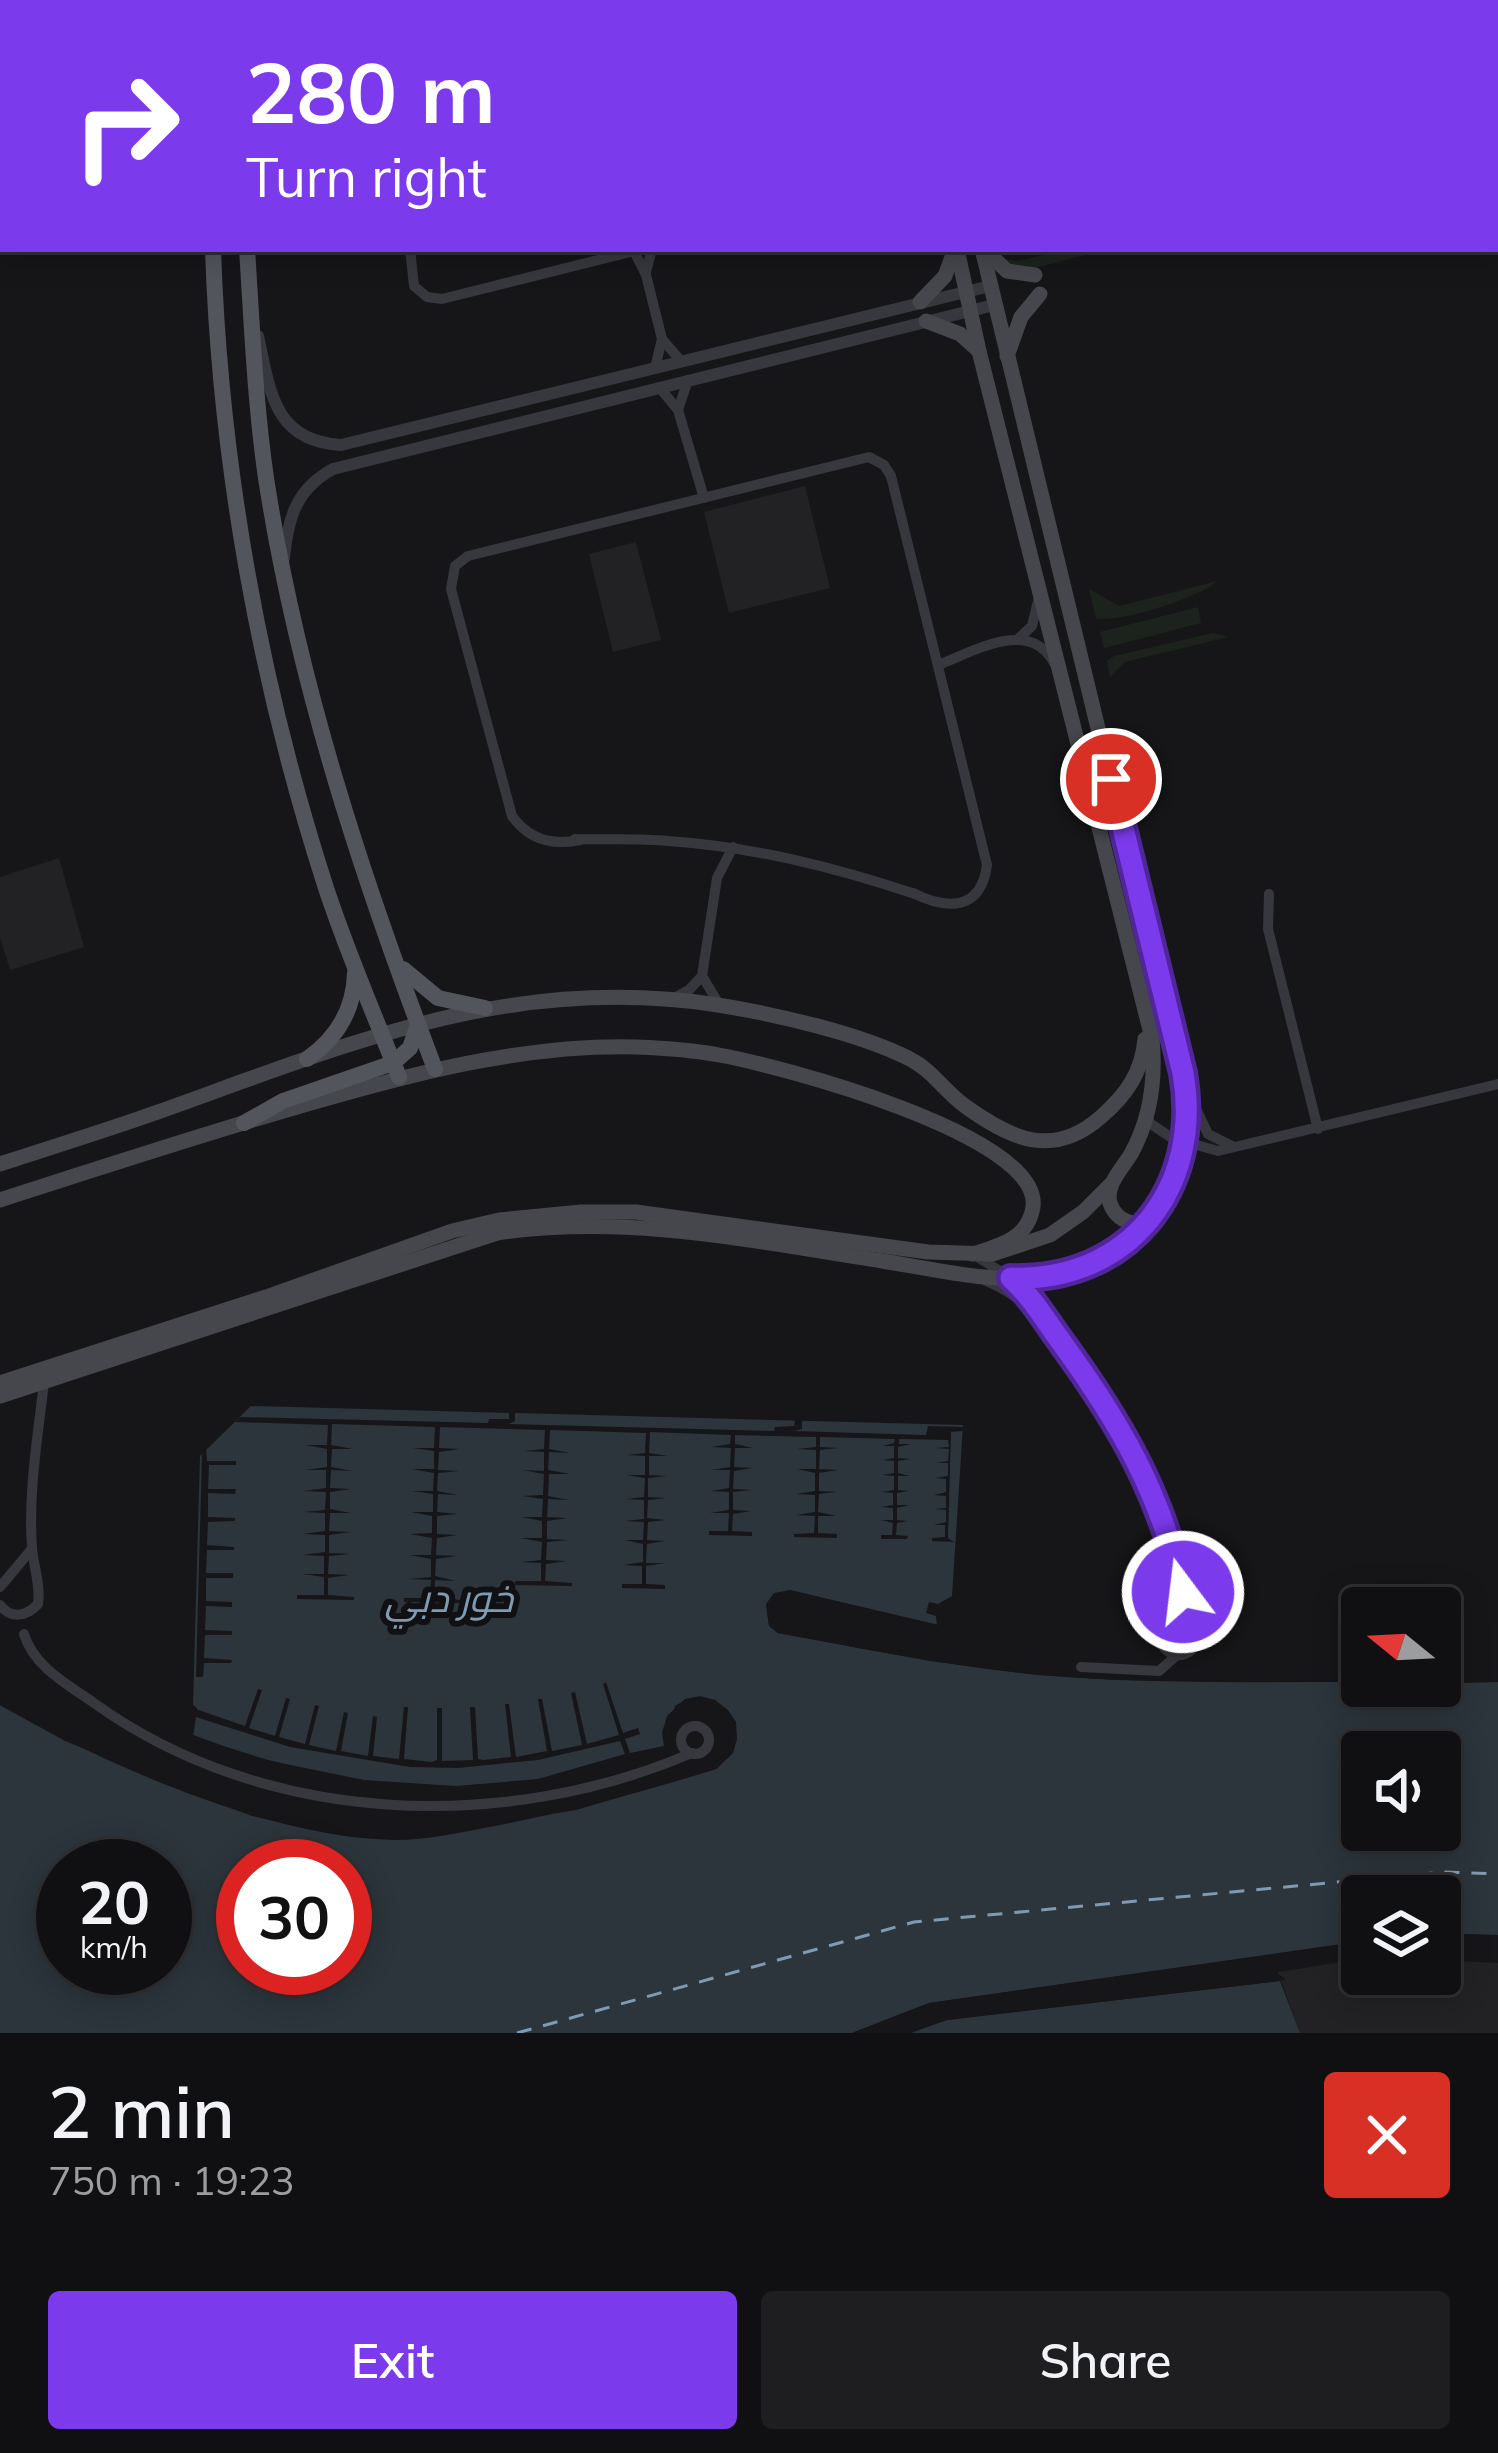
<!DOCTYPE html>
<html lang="en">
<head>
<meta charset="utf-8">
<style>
	:root { --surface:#101012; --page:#1e1e20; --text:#f1f3f6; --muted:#9c9d9f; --line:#303032; --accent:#7c3aed }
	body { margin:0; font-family:Mulish,Cairo,sans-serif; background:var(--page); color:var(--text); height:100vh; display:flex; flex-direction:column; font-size:45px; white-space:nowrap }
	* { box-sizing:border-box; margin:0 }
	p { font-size:39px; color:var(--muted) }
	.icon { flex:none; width:66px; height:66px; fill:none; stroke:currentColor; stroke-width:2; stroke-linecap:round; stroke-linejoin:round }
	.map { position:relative; height:2033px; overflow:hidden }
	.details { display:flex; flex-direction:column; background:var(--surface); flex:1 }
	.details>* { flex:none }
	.guide { position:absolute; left:0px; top:0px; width:1500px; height:252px; box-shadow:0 6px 30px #0003,0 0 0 3px var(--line); background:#7c3aed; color:#fff; overflow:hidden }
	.needle { width:78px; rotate:288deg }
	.tools { position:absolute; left:1341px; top:1587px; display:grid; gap:24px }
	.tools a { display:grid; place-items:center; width:120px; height:120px; border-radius:12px; background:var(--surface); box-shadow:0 6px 30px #0003,0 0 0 3px var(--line); font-size:60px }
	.speed { position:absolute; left:36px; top:1839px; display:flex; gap:24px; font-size:60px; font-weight:700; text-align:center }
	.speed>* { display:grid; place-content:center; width:156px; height:156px; border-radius:50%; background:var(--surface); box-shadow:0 6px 30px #0003,0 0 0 3px var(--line); line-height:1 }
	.speed small { font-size:30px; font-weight:400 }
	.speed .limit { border:18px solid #d22; background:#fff; color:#111 }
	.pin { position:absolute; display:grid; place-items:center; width:102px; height:102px; color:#fff; margin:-51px; border:6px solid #fff; border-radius:50%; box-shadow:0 3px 12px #0007 }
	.me { position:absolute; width:132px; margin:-66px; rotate:345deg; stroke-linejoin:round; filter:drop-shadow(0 0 9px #0008) }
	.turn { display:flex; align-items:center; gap:42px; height:252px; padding:0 48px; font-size:54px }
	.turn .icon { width:156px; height:156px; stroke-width:2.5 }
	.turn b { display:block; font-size:84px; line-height:102px }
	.round { display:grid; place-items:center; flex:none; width:126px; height:126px; border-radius:12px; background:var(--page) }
	.headline { display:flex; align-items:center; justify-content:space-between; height:204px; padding:0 48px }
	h1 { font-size:72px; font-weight:600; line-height:90px }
	.cta { display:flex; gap:24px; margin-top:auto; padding:24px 48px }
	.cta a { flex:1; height:138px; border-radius:12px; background:var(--accent); color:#fff; font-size:48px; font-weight:600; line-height:138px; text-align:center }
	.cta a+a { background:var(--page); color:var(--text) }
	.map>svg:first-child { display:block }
	.built { fill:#222225 }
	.green { fill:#1c231d }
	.water { fill:#2c353c; fill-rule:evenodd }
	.pier { fill:#161618; fill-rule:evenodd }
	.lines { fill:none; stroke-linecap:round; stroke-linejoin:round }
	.ferry { stroke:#7f9bb3; stroke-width:3; stroke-dasharray:15 12; stroke-linecap:butt }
	.minor { stroke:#37383d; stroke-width:10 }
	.tertiary { stroke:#37383d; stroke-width:12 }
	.secondary { stroke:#45474d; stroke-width:15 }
	.primary { stroke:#53555c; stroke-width:16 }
	.route-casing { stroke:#51269a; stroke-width:30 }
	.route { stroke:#7c3aed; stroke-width:21 }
	.labels { text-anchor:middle; stroke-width:12; stroke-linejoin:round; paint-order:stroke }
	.water-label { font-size:39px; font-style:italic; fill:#7f9bb3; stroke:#111113 }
</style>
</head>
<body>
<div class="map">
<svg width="1498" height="2033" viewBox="0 0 1498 2033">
	<rect width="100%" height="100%" fill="#161618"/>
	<g class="built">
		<path d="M805,486L830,588L729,613L704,512Z"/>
		<path d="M636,542L661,640L613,652L589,554Z"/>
		<path d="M59,858L84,947L10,970L0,937V877Z"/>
		<path d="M1362,1959V1974H1440L1441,1960L1498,1963V2033H1300L1278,1972Z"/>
	</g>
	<g class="green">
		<path d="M987,249H999L1004,259L1017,261L1070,249H1109L1027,270H1019Z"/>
		<path d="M1217,581C1202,597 1117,624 1096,618L1089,589L1119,606Z"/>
		<path d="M1198,607L1201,623L1104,648L1100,632Z"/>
		<path d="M1213,633L1228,637L1125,662L1110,677L1107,661L1114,656Z"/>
	</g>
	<g class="water">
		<path d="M251,1406L963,1425L952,1596L938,1604L929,1602L926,1613L936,1616L939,1625L790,1590L766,1604L769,1626L778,1633C865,1649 953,1667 1041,1675C1147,1684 1255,1682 1362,1682V1686L1498,1682V1935L1440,1933V1896H1362V1941L929,2003L852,2033H0V1705C106,1765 273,1839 395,1840C428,1840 463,1832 495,1826C571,1811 643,1792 716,1769L733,1753L736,1722C716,1701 702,1688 675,1706L665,1746C622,1755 582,1771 539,1779C423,1799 301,1776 193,1735L197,1708L193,1705L200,1456ZM1362,1752H1440V1830H1362ZM63,1866H165V1968H63ZM243,1866H345V1968H243Z"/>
		<path d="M1280,1981L1300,2033H911L947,2020Z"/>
	</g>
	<g class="pier">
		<path d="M509,1413H515V1421L509,1424L774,1431L775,1427L794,1426L795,1420H802V1429L794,1431L926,1435L928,1426L963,1427V1431L951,1432L948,1538L954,1542L932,1541V1538L945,1537V1525H934L946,1522V1510L935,1509L946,1508V1496L934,1495L946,1492V1479L935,1478L948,1476V1463H936L948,1461L949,1449L936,1448L949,1447L948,1440L899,1439V1444H911L898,1447V1458L910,1459L898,1461V1473L910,1476H898V1490L909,1491L897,1493V1505H909L897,1508V1520L908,1521L897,1523L896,1535L908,1536L907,1539H881V1535H892L893,1523L881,1520H893V1508L881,1507L893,1505V1493L882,1492L894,1490V1476L882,1475L894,1473V1461L883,1460L894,1458V1446H883L894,1443L895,1439L820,1437V1447L838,1448L820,1450L819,1469L838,1470L819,1473V1491L837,1492L819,1494L818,1512L837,1516H818V1533L837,1534V1538L794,1537V1534L814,1533L815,1516L796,1515L815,1512V1495L796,1494L815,1491V1473L797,1469H816V1450L797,1449L816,1447V1437L735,1435V1444L753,1448H735L734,1467L752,1468L734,1471L733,1489L752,1490L733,1492V1510L751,1511L733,1514L732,1531L752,1532V1536L709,1535V1531H728L729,1513H710L729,1510V1492L711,1491L729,1488L730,1470H711L730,1467L731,1448L712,1447L730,1444L731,1435L650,1432L649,1453L668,1456H649V1475L667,1476L648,1478V1497L666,1498L648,1500L647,1518L666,1520L648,1522L647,1540L665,1541L647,1544L646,1563H665L646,1566V1584L665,1585V1589L622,1588V1584H642V1566L624,1565L643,1562V1544L625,1540H643L644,1522L625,1521L644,1519V1500L626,1499L644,1497L645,1478L626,1475H645V1456L627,1455L645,1453L646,1433L550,1430L549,1449L570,1453L549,1452L548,1470L570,1474H549L548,1496L569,1500L548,1499L547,1517L568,1518L547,1521V1539L568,1540L547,1542L546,1560L567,1561L546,1564L545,1581L572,1583V1586L515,1585V1581H541V1563L520,1562L541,1560L542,1542L521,1538H542V1521L522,1517H542L543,1499L522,1496L543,1495L544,1474L523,1470L544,1471V1452L524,1451L544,1449L545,1430L440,1427L439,1448L460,1449L439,1452L438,1470L459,1471L438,1473L437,1491L458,1495L438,1494L437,1512L458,1514L437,1516V1534L457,1535L437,1538L436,1555L457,1556L436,1559L435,1576L456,1581L435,1580V1598L461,1600L460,1603L404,1602V1598H430L431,1580L409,1579L431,1577V1559L410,1555H431L432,1538L410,1534L432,1533V1516L411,1512H433V1494L412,1491H433L434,1473L412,1469H434V1451L413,1448H434L435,1427L332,1424L331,1445L353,1449H332L331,1467L352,1471L331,1470L330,1488L351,1489L330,1492V1509L351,1513H330L329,1531L350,1532L329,1535V1553L350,1554L329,1556L328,1574L349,1575L328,1578V1595L354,1597V1600L297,1599V1595H324V1577L302,1574H324V1556L303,1555L325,1552V1535L303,1534L325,1531V1513L304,1512L325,1510L326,1492L304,1491L326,1488V1470H305L327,1467V1449L306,1445H327L328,1425L235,1422L240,1417L488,1423L489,1419H509Z"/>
		<path d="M206,1449L207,1461H236V1465H209L208,1489H236L235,1494L208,1493V1517L235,1518V1521L208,1522L207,1545L234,1547V1550H207L206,1573H233V1578H206V1601L232,1602V1607L206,1606L205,1630L232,1631V1635H205L204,1658L232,1660L231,1663H204L203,1677H196L202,1454Z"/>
		<path d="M790,1590L937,1627L936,1616L944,1618L945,1626L936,1632L790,1596L778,1599L772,1606L774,1622L781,1627L956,1661L1036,1672L1146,1679L1362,1676V1682L1114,1680L1037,1675L930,1661L778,1633L769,1626L766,1604L774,1593Z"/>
		<path d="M606,1682L623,1733L638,1728L640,1734L625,1739L630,1753L664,1746L662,1733L667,1716L685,1699L700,1696L715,1700L728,1710L736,1722L737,1739L733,1753L716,1769L576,1810L396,1840L323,1832L252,1816L65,1741L0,1705L2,1700L67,1736L253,1810L323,1826L396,1834L574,1804L713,1764L728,1750L730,1724L712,1705L688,1704L673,1719L668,1733L671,1748L663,1753L536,1784L423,1790L331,1781L251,1762L191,1739L187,1735L190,1711L187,1706L245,1726L258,1689L262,1690L249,1728L275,1736L286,1698L290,1699L279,1737L305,1744L315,1705L319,1706L309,1745L336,1751L344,1712L348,1713L341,1751L368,1756L373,1716L377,1717L373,1756L399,1759L404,1707H408L404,1759L432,1762L437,1760V1708H442V1761L473,1760L470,1707H475L478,1759L484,1760L511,1757L505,1704H509L516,1757L547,1751L538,1699H542L552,1751L582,1745L571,1693L575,1692L587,1744L619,1735L603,1684ZM196,1717L290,1747L410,1767L458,1768L538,1760L620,1741L625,1754L538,1779L456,1786L364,1780L252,1757L193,1735Z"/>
		<path d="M1362,1942V1947L930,2009L869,2033H852L929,2003Z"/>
		<path d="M1280,1975L1286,1980L947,2020L905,2033L908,2028L946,2014Z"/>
	</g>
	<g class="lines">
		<path class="ferry" d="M517,2033L914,1922L1444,1872L1498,1874"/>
		<g class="minor">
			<path d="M770,0L771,3"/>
			<path d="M574,3L575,0"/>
			<path d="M598,3L623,0"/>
			<path d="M410,249L414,286L427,297L442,299L642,249"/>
			<path d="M634,251L646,275L662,339L681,361"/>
			<path d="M646,272L652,249"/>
			<path d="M655,368L662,339"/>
			<path d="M659,387L678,410L704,498"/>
			<path d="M678,410L688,380"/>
			<path d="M1019,638L1032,626L1038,601"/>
			<path d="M938,665C973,652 1030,617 1054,663"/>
			<path d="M575,839C606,840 637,838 668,841C754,847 834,867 915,894"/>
			<path d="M580,840C552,846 529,840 512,816L451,589L455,566L468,556L869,457L884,465L891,476L987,865C981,911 947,910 913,893"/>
			<path d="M1269,894L1268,929L1318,1129"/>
			<path d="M672,999L689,990L702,976"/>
			<path d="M719,1004L702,976L717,878L733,847"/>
			<path d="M1189,1094L1208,1134L1232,1146"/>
			<path d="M1146,1116L1151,1124L1172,1138L1218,1151L1498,1084"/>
			<path d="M973,1254L1011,1278L1048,1319"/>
			<path d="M986,1281C1066,1314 1132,1435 1161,1513C1174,1550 1177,1594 1199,1627C1201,1657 1171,1666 1158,1639C1160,1619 1177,1610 1183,1591"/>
			<path d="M0,1587L31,1550"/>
			<path d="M0,1605C11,1620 27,1616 38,1604C41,1585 33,1565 32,1547C28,1492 38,1436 44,1382"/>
			<path d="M24,1634C34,1667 67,1684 94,1703C265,1826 503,1834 692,1753"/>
			<path d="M1081,1667L1159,1671L1176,1656"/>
			<circle cx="695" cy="1740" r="14"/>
		</g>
		<g class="tertiary">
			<path d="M258,336C270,390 273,441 341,445L990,286"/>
			<path d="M284,558C288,518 296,489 333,469L994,305"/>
		</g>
		<g class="secondary">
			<path d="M898,0L899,3"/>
			<path d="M920,0V3"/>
			<path d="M957,249L979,351L1152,1038C1156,1079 1151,1118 1131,1154C1122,1169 1105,1185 1110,1203C1113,1212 1120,1219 1129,1222C1177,1234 1187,1121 1186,1092L982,249"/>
			<path d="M984,249L1007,271L1035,275"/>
			<path d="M920,302L945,276L955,249"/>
			<path d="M926,321L960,334L979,351"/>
			<path d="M1007,356L1021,317L1040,294"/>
			<path d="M0,1164C52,1147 104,1131 155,1113C346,1045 510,973 718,1005C774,1014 859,1033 910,1059C932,1070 945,1092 965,1106C1012,1140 1054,1159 1102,1116C1127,1094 1142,1072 1145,1039"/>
			<path d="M0,1200C99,1168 197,1136 297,1107C407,1075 520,1044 637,1047C664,1048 692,1050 719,1055C776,1065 1043,1135 1033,1207C1028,1239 999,1246 973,1254"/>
			<path d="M0,1383L266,1297L452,1231L499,1220L581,1212H636L928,1252L993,1254L1050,1235L1083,1212L1111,1184"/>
			<path d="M0,1396L497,1233C627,1214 753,1241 882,1261C934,1269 993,1284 1046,1277C1088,1271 1122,1252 1149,1220"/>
		</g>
		<g class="primary">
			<path d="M212,3V0"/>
			<path d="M247,3V0"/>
			<path d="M213,249C220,464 260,684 326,888C347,952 374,1014 399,1077"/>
			<path d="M247,249C252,325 255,402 266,478C297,680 362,878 435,1069"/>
			<path d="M403,969L438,998L485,1008"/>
			<path d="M307,1059C337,1038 354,1010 355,973"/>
			<path d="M244,1123L283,1101L393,1063L410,1048L418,1025"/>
		</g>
	</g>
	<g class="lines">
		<g class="route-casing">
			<path id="route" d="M1111,779L1183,1073C1203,1188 1129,1282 1011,1278C1033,1298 1045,1320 1062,1343C1120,1423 1161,1493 1183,1592"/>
		</g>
		<use href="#route" class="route"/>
	</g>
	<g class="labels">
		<g class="water-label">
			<text x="449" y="1612">خور دبي</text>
		</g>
	</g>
</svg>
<div class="tools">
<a><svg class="needle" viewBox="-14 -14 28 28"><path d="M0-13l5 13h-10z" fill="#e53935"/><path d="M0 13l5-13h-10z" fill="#9c9d9f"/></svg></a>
<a><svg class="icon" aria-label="sound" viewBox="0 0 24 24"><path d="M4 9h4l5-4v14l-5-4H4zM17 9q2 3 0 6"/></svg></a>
<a><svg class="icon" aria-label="layers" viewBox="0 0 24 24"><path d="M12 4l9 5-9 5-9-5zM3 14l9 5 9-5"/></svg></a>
</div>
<div class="speed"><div>20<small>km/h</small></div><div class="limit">30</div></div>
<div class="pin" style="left:1111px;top:779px;background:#d93025"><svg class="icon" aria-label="arrive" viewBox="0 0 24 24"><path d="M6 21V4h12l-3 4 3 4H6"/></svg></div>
<svg class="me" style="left:1183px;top:1592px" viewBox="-20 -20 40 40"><circle r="17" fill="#7c3aed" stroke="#fff" stroke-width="3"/><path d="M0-11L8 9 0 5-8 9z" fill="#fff"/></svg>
<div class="guide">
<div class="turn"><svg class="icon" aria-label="right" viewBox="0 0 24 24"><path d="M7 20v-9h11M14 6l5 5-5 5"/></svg><div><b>280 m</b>Turn right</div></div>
</div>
</div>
<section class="details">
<div class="headline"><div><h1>2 min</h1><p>750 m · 19:23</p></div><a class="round" style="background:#d93025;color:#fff"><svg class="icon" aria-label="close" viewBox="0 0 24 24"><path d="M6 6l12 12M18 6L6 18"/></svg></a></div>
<div class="cta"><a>Exit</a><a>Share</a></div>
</section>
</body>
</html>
